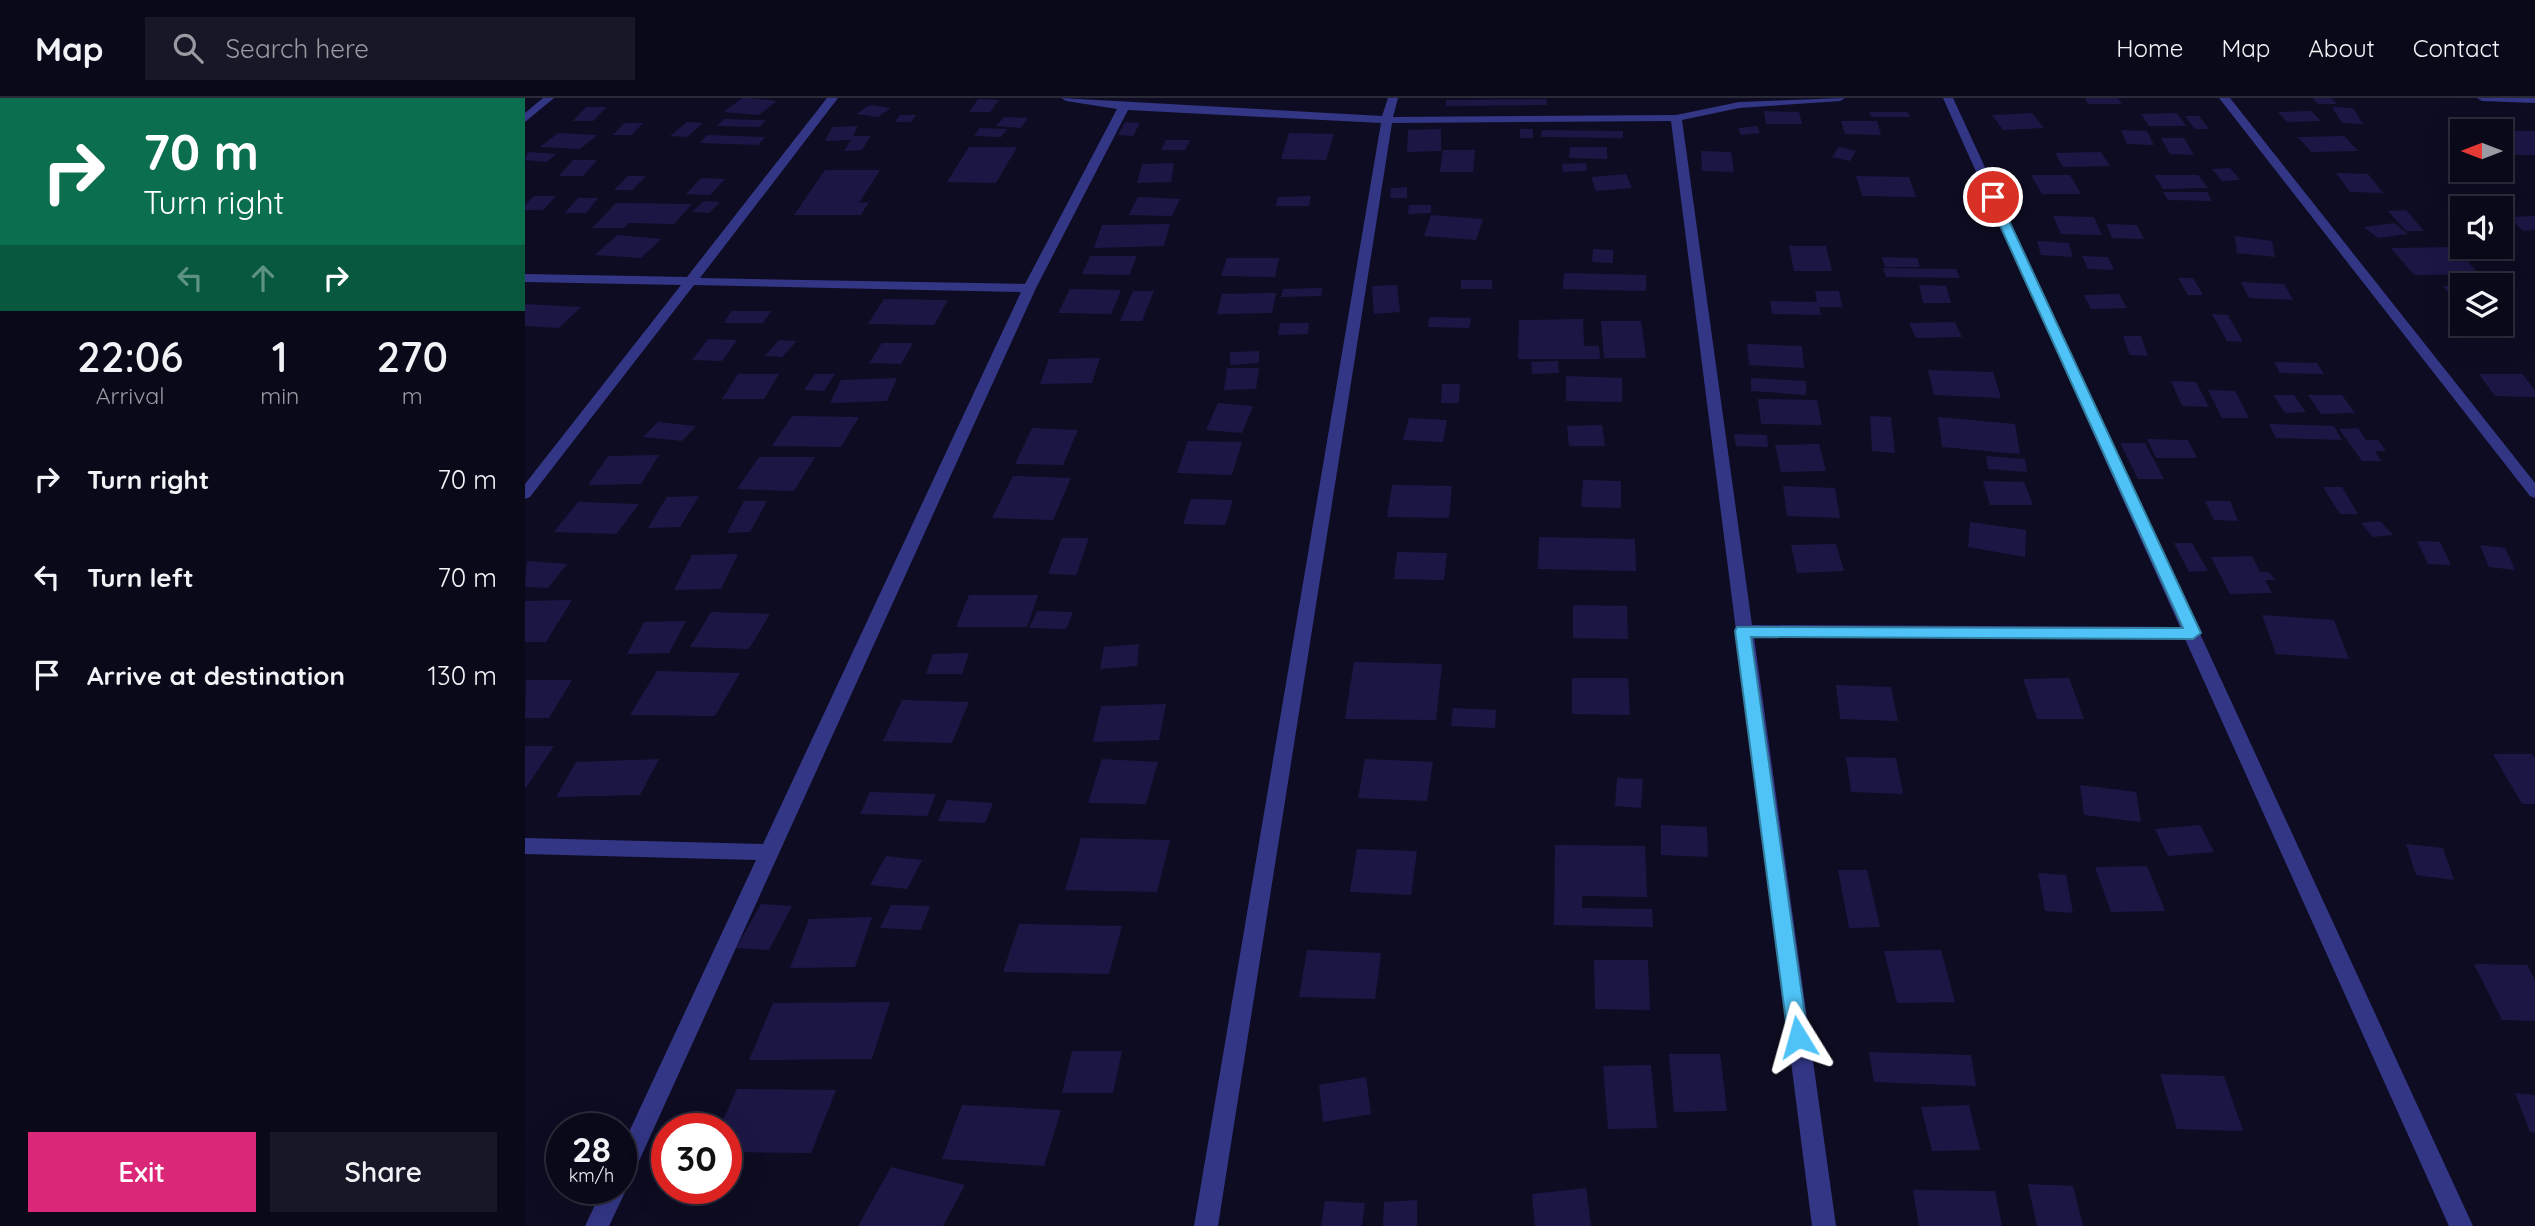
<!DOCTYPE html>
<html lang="en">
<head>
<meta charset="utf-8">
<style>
	:root { --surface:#0a091a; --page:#181727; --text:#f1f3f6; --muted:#999aa2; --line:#2a2a39; --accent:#db2777 }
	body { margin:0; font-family:Quicksand,sans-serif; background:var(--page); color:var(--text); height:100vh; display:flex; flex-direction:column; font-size:26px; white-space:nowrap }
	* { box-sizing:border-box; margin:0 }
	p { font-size:23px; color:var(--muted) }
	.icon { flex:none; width:38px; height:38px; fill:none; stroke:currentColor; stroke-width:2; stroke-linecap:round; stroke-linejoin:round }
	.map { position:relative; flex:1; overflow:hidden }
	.drawer { display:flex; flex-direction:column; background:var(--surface); width:525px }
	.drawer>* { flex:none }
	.banner { background:#0b6e4f; color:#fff; overflow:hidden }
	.needle { width:46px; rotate:270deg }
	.controls { position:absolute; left:1925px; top:21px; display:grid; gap:14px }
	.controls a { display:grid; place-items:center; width:63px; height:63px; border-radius:0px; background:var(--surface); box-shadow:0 7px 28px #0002,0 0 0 2px var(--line); font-size:35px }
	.speed { position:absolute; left:21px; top:1015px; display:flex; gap:14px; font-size:35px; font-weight:700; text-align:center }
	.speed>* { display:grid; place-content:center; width:91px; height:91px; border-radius:50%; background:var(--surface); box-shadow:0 7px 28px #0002,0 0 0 2px var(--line); line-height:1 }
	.speed small { font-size:18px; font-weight:400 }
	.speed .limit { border:10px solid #d22; background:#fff; color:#111 }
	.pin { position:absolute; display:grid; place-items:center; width:60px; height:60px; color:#fff; margin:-30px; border:4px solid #fff; border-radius:50%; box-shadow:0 2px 7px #0007 }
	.me { position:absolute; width:77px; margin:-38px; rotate:352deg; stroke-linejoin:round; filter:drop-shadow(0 0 5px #0008) }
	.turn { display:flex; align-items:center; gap:24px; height:147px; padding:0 28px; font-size:32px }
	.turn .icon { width:91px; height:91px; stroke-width:2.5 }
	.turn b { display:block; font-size:49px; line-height:60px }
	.lanes { display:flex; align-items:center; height:66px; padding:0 28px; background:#0003; justify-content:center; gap:35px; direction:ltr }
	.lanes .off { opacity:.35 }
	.eta { display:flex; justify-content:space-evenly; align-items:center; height:119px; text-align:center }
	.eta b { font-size:42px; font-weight:600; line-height:49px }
	.button { display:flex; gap:14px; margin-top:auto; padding:14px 28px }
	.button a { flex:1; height:80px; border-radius:0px; background:var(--accent); color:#fff; font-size:28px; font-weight:600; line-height:80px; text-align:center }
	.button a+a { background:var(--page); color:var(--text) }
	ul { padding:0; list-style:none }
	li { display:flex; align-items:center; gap:21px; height:98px; padding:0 28px }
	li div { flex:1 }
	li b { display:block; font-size:26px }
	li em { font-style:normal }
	header { display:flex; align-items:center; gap:42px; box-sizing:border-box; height:98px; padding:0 35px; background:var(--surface); border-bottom:2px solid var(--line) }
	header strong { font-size:33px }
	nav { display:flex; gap:38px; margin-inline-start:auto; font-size:24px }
	.search { width:490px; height:63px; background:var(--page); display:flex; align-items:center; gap:18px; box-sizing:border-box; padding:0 24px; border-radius:0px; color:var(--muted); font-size:26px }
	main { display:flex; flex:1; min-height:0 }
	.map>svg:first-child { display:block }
	.building { fill:#1c1645 }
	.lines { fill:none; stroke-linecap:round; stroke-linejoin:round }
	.minor { fill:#333685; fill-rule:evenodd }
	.route { fill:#4fc3f7; stroke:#337fa1; stroke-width:2 }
</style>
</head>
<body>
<header>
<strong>Map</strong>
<div class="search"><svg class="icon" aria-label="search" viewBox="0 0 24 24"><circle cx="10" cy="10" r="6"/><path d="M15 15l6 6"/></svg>Search here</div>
<nav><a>Home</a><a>Map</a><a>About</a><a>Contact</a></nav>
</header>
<main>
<section class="drawer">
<div class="banner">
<div class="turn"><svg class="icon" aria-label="right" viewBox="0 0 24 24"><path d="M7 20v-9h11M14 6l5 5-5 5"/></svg><div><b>70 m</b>Turn right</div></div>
<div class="lanes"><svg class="icon off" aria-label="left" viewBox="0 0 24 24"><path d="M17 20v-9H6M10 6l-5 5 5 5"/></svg><svg class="icon off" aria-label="ahead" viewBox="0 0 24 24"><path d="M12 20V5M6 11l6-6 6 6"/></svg><svg class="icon" aria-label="right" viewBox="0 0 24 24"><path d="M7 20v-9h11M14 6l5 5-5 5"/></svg></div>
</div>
<div class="eta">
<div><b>22:06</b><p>Arrival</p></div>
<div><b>1</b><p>min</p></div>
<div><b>270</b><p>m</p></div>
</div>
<ul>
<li><svg class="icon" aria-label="right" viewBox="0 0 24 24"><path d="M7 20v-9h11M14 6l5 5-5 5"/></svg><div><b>Turn right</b></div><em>70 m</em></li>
<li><svg class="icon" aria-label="left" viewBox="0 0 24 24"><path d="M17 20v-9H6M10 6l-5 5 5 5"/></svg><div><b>Turn left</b></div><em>70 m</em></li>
<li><svg class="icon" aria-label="arrive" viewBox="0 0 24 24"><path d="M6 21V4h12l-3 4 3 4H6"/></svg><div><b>Arrive at destination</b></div><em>130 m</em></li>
</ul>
<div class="button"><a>Exit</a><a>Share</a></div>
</section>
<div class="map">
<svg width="2010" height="1128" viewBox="0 0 2010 1128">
	<rect width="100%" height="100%" fill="#0e0c22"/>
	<g class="building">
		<path d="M217,0H223L252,3L234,17L199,14Z"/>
		<path d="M1560,0H1593L1597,6H1563Z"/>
		<path d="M1787,0H1806L1812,6H1793Z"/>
		<path d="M453,1L474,2L465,14H444Z"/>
		<path d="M1021,1L1022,7L921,8V2Z"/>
		<path d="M345,7L366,10L353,19L331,16Z"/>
		<path d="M61,9H82L68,23H48Z"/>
		<path d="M1807,9L1828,10L1838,26L1817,25Z"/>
		<path d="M1239,13L1274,14L1277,26H1241Z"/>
		<path d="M1786,13L1796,23L1762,24L1753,14Z"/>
		<path d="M1344,14H1383L1385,19H1347Z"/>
		<path d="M1507,15L1519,30L1478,32L1467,17Z"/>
		<path d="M1652,15L1661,28H1624L1616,16Z"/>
		<path d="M375,17H391L386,24H370Z"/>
		<path d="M1660,18H1674L1684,31H1670Z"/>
		<path d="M479,19L503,20L496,30L471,28Z"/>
		<path d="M199,21L241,22L234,29L192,28Z"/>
		<path d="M1316,23H1352L1356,37L1320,36Z"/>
		<path d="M162,24L178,25L162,39L145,38Z"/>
		<path d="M600,24L615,25L608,38L593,37Z"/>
		<path d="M99,25H118L107,37H88Z"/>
		<path d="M333,28L328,38H346L337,52L319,53L326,42L300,43L307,29Z"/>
		<path d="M1232,28L1235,35L1216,37L1213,30Z"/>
		<path d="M455,30L482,31L476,39L449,38Z"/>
		<path d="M916,31V53L882,54L883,32Z"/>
		<rect x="995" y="31" width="13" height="9"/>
		<path d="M1017,32L1098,33V40L1016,39Z"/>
		<path d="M1596,32L1622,33L1629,47L1602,46Z"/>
		<rect x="1976" y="33" width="34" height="24"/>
		<path d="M33,35L72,37L55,51L15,49Z"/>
		<path d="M764,35L809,36L801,62L756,61Z"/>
		<path d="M182,37L240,39L233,47L175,45Z"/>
		<path d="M1819,38L1833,53L1786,54L1773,39Z"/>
		<path d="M1636,40H1659L1669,57L1645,56Z"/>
		<path d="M641,42H665L660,52H636Z"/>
		<path d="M444,49H492L471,85L422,84Z"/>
		<path d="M1045,49H1082V61L1044,60Z"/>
		<path d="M1314,49L1331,53L1325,63L1307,59Z"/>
		<path d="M918,52H950L948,74H915Z"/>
		<path d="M1176,53L1206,54L1209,74L1177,73Z"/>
		<path d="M3,54L32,56L21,64L0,62Z"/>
		<path d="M1576,54L1585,68L1538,69L1530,55Z"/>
		<path d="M48,62H72L58,78H34Z"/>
		<path d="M649,65L646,84L612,85L617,66Z"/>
		<path d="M1061,65L1062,73L1038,74L1037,66Z"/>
		<path d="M1705,70L1715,82L1697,83L1687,71Z"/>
		<path d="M300,72H355L334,105L344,104L336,117H269Z"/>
		<path d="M1811,75L1843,76L1858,95L1825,94Z"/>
		<path d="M1101,76L1107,90L1071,93L1066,79Z"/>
		<path d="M1506,77H1545L1556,96H1517Z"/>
		<path d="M1629,77H1673L1683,90L1638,91Z"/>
		<path d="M103,78H121L107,92H89Z"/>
		<path d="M1331,78L1384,79L1391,99L1337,98Z"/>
		<path d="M176,80L200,81L185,97L161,96Z"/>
		<path d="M882,89V100H865L866,90Z"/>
		<path d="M1638,94H1682L1687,103L1643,102Z"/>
		<path d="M9,98H31L18,112H0V107Z"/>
		<path d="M786,98L784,108H751L753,99Z"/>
		<path d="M613,99L655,101L647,118L604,117Z"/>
		<path d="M53,100H73L61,115H40Z"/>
		<path d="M179,103L195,104L184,115L167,114Z"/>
		<path d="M91,105L167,106L149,126L104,125L99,130H67Z"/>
		<path d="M884,107H906V115L883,116Z"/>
		<path d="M1881,112L1899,133H1881L1863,113Z"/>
		<path d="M906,117L958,121L951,142L899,138Z"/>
		<path d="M1528,118L1569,119L1577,137L1536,136Z"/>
		<path d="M2010,118V132L1998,133L1984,119Z"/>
		<path d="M1869,125L1883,136L1853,140L1839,129Z"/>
		<path d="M645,126L639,148L569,150L577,127Z"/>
		<path d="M1581,126L1612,127L1619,141L1587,140Z"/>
		<path d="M92,137L136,141L116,160L70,157Z"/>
		<path d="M1710,138L1747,143L1750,159L1712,155Z"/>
		<path d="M1512,143L1544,145L1548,159L1516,157Z"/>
		<path d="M1264,148H1301L1307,173H1269Z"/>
		<path d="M1930,149L1954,176L1889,177L1866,150Z"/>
		<path d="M1068,151L1088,152V165L1067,164Z"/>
		<path d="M565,158H612L604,177L557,176Z"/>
		<path d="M1557,158L1583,159L1589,172L1563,171Z"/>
		<path d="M1357,159L1392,160L1395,169H1360Z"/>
		<path d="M702,160H754L750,179L696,178Z"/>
		<path d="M1358,170L1431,171L1435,180L1361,179Z"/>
		<path d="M1039,175L1121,177V193L1038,191Z"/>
		<path d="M1653,180H1668L1678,197H1663Z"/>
		<rect x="936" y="182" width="31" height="9"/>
		<path d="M1716,184L1759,186L1768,202L1724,200Z"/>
		<path d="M872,187L875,214L849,216L847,188Z"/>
		<path d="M1394,187L1421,188L1426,205H1398Z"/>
		<path d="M1918,188H1937V210Z"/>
		<path d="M797,190L796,198L756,199L758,191Z"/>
		<path d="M545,191L596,192L586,216L533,215Z"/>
		<path d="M608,193H629L617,223H595Z"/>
		<path d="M1290,193H1314L1317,209H1294L1296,217L1247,216L1245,203L1292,204Z"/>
		<path d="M751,195L747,215L692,216L697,196Z"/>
		<path d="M1594,196L1602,210L1566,211L1559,197Z"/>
		<path d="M359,201L423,202L409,227L343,226Z"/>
		<path d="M0,206L56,209L34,230L0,228Z"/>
		<path d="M206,213H246L238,225H199Z"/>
		<path d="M1687,216L1703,217L1718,244L1702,243Z"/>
		<path d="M904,219L946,220L944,230L903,229Z"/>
		<path d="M1058,221L1059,248H1074L1075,261H993L994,222Z"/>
		<path d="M1076,223H1116L1121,260H1079Z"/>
		<path d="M1430,224L1437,239L1391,240L1384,225Z"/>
		<path d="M755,225H784L783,236L753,237Z"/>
		<path d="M1598,238H1616L1623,258L1605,257Z"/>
		<path d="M183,241L212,242L197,263L167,262Z"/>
		<path d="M254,242L272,243L257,259L240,258Z"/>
		<path d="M357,245H388L376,266L344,265Z"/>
		<path d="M1222,246L1277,248L1279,270L1224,267Z"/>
		<path d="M734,253V265L705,267V254Z"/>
		<path d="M575,260L567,285L515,286L524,261Z"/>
		<path d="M1033,263L1034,275L1007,276L1006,264Z"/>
		<path d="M1749,264L1792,265L1799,276L1755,275Z"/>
		<path d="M702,270H734L731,291L699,292Z"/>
		<path d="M1403,272L1468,274L1476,300L1409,297Z"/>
		<path d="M213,276H254L239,301H197Z"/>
		<path d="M290,276H310L299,293L279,292Z"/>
		<path d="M1954,276H1997L2010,292V299L1970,298Z"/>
		<path d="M1041,278L1097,280V304L1041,303Z"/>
		<path d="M372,280L362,303L305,305L316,282Z"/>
		<path d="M1226,280L1281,283V297L1226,293Z"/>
		<path d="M1646,283L1671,284L1684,309L1657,308Z"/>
		<path d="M917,286H935L934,305H916Z"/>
		<path d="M1683,292L1710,293L1724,320H1697Z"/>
		<path d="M1748,297H1769L1781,314L1760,315Z"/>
		<path d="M1783,297H1817L1830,315L1796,316Z"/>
		<path d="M1233,301L1292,302L1297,327L1236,326Z"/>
		<path d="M693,305L728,308L717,335L681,332Z"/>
		<path d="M267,318L334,319L316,349L247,348Z"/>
		<path d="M1345,318L1366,319L1370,355L1347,353Z"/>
		<path d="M1413,319L1490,326L1495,356L1417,349Z"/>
		<path d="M884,320L922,322L918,344L878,342Z"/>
		<path d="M133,324L171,328L157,343L118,339Z"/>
		<path d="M1744,326L1809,328L1817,342L1751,340Z"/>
		<path d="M1077,327L1080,348H1044L1042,328Z"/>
		<path d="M507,330L553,332L538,367L490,366Z"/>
		<path d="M1833,330L1841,342H1853L1861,353H1850L1856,363H1837L1814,331Z"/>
		<path d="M1209,336L1242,337L1243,349L1211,348Z"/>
		<path d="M1622,341L1663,342L1672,360H1631Z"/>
		<path d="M663,343L717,344L707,377L652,375Z"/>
		<path d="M1595,345H1620L1639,381H1613Z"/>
		<path d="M1294,346L1301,373L1256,374L1250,347Z"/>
		<path d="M134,357L116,386L63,387L83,358Z"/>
		<path d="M1461,358L1500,361L1502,374L1463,371Z"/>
		<path d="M234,359H290L269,393L212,391Z"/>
		<path d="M488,378L546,380L528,422L467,420Z"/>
		<path d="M1058,382L1096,383V410L1056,409Z"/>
		<path d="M1458,383L1499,384L1508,407H1465Z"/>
		<path d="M867,387L927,388L924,420L862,419Z"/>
		<path d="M1258,388L1310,390L1315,420L1262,418Z"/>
		<path d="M1798,389H1817L1833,416H1815Z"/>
		<path d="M174,398L155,429L123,430L142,399Z"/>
		<path d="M666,401L708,402L700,427L658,426Z"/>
		<path d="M219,403H242L225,434L202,435Z"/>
		<path d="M1680,403H1705L1713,423L1689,422Z"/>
		<path d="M53,404L114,406L91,436L29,434Z"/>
		<path d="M1855,423L1868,437L1848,439L1836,425Z"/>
		<path d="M1445,424L1501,432L1500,459L1443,449Z"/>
		<path d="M1014,439L1110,441L1111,473L1013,471Z"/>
		<path d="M537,440H564L551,477L523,476Z"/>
		<path d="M1892,443L1915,444L1926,467L1903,466Z"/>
		<path d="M1649,445H1667L1683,473L1664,474Z"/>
		<path d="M1311,446L1319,473L1272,475L1266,447Z"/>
		<path d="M1955,447L1980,450L1990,472L1964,469Z"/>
		<path d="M872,454L922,455L919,482L869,481Z"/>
		<path d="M213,456L196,491L149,492L167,457Z"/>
		<path d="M1727,458L1735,474H1744L1750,482H1740L1747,495L1705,496L1686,459Z"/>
		<path d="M2,463L42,466L23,490L0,489Z"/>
		<path d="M444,497H513L502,529H431Z"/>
		<path d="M47,502L21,544H0V503Z"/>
		<path d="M1048,507L1102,508L1103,541L1048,540Z"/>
		<path d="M512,513L548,514L541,531L504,530Z"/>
		<path d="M186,514L245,516L224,551L165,549Z"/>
		<path d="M1737,517L1809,522L1824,561L1751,556Z"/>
		<path d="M161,523L144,555L102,556L119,524Z"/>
		<path d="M614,546L612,568L575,571L579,549Z"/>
		<path d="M444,555L437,576H401L408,556Z"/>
		<path d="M829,564L917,566L911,622L820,621Z"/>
		<path d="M132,573L215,575L190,618L105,617Z"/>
		<path d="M1047,580H1103L1105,617L1047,616Z"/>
		<path d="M1544,580L1559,621H1512L1498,581Z"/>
		<path d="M1,582H47L24,620H0Z"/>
		<path d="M1311,587L1366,589L1373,623L1315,621Z"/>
		<path d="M377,602L444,604L427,645L358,643Z"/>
		<path d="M641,606L634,642L568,644L576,608Z"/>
		<path d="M928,610L971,612L970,630L926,628Z"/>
		<path d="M0,648H29L0,691Z"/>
		<path d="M1968,656H2007L2010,660V706H1997Z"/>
		<path d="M1321,659L1371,660L1378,696L1326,694Z"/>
		<path d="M134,661L115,697L31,699L51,664Z"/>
		<path d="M577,661L633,664L621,706L563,705Z"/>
		<path d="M840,661L908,664L902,703L833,700Z"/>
		<path d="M1092,680L1118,681L1116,710L1090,708Z"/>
		<path d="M1555,687L1611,694L1616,724L1559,717Z"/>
		<path d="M345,694L411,696L402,718L335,716Z"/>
		<path d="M422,702L468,705L460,725L413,723Z"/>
		<path d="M1136,727L1182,729L1183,759L1136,757Z"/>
		<path d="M1675,727L1689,754L1643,758L1630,731Z"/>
		<path d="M556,740L645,742L632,794L540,792Z"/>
		<path d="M1881,746L1918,750L1929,782L1891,777Z"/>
		<path d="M1030,747L1120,748L1122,799L1057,798V810L1127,811L1128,829L1029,827Z"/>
		<path d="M832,751L892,753L886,797L825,794Z"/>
		<path d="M361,758L397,762L382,791L345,787Z"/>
		<path d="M1622,768L1640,813L1586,814L1570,769Z"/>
		<path d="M1313,772H1342L1355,829L1324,830Z"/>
		<path d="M1513,775L1541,777L1548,815L1520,813Z"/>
		<path d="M236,806L267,808L244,852L211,850Z"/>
		<path d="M366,807L405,808L396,832L355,830Z"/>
		<path d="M347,819L330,869L265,870L284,821Z"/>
		<path d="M494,826L597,828L584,876L478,874Z"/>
		<path d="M782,852L856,855L850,901L774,899Z"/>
		<path d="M1416,852L1430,904L1372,905L1359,853Z"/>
		<path d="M1069,862H1123L1125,912L1070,911Z"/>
		<path d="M1949,866L2002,867L2010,882V923L1977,922Z"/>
		<path d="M365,904L347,961L224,962L248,905Z"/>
		<path d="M547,953H597L588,995H537Z"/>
		<path d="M1344,954L1446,957L1451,988L1349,984Z"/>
		<path d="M1144,956H1195L1202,1013L1149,1014Z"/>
		<path d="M1126,967L1132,1030L1083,1031L1078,968Z"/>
		<path d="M1635,976L1699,978L1718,1033L1652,1031Z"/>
		<path d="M841,979L846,1016L798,1024L794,987Z"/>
		<path d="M212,991L311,992L286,1055L201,1054V1031H194Z"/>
		<path d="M1990,995L2010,997V1035L2005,1034Z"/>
		<path d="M437,1007L536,1012L519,1068L417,1061Z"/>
		<path d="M1444,1007L1455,1052L1407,1053L1396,1009Z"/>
		<path d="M366,1069L440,1087L418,1128H333Z"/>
		<path d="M1503,1086L1548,1088L1558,1128H1512Z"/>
		<path d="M1061,1090L1066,1128H1010L1007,1096Z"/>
		<path d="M1388,1092L1470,1093L1477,1128H1394Z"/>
		<path d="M892,1102V1128H858L859,1104Z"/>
		<path d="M800,1103L840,1105L837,1128H796Z"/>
	</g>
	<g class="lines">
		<g class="minor">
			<path d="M18,0H29L0,24V15Z"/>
			<path d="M302,0H313L175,180L500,186L592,11L541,3L536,0L857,18L863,0H873L868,19L1151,17L1214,4L1320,0L1315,3L1214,10L1157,22L1227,527L1655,529L1418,0H1428L1948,1128H1924L1660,541L1229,539L1311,1128H1287L1146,23L867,25L693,1128H669L856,25L603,12L511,190L104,1085L100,1087L102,1090L84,1128H60L78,1090H96V1051L231,762L0,756V740L238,746L496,194L169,187L5,399L0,401V386L156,187L0,184V176L162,179Z"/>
			<path d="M1694,0H1705L2010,385V400L2005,398Z"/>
			<path d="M1952,0H2010V5L1957,3Z"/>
		</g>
	</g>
	<path class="route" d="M1464,97L1473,99L1676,535L1668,541L1226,539L1283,939L1280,945L1273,948L1266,945L1263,939L1210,533L1212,529L1658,530L1462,99Z"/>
</svg>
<div class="controls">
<a><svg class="needle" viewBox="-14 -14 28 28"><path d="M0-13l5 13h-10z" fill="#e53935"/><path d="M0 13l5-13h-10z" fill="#999aa2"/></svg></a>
<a><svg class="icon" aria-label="sound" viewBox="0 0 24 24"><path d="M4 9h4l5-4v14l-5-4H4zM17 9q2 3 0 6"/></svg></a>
<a><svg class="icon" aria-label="layers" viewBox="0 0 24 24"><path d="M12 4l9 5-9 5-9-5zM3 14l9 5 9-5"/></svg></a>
</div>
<div class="speed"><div>28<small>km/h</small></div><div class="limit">30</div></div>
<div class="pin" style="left:1468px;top:99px;background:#d93025"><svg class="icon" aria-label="arrive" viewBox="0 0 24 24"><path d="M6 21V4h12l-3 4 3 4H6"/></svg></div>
<svg class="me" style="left:1273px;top:939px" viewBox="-20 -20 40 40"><path d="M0-17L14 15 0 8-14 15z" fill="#4fc3f7" stroke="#fff" stroke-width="4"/></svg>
</div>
</main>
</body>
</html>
